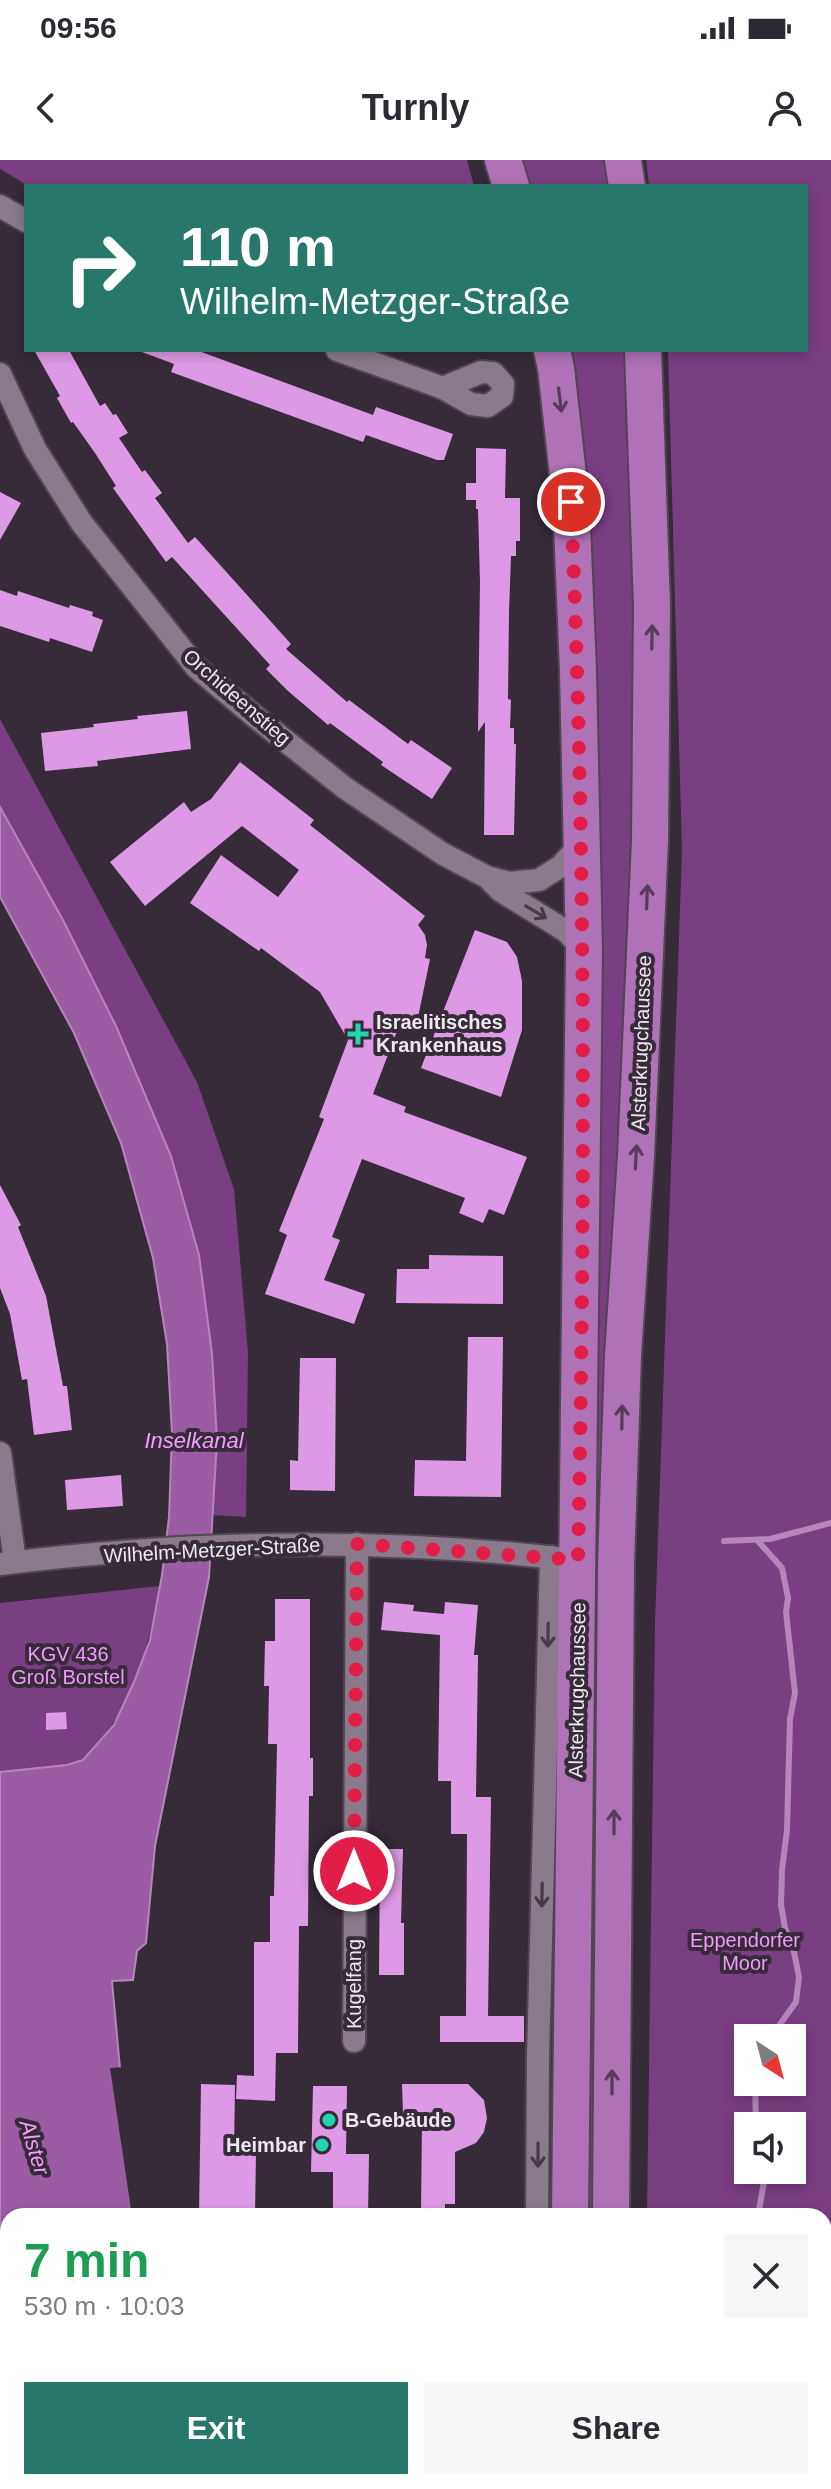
<!DOCTYPE html>
<html lang="en">
<head>
<meta charset="utf-8">
<style>
	:root { --surface:#fff; --page:#f7f7f7; --text:#2b2b33; --muted:#7c7c81; --accent:#27776b }
	body { margin:0; font-family:Arial,sans-serif; background:var(--page); color:var(--text); height:100vh; display:flex; flex-direction:column; font-size:30px; white-space:nowrap }
	* { box-sizing:border-box; margin:0 }
	p { font-size:26px; color:var(--muted) }
	.icon { flex:none; width:44px; height:44px; fill:none; stroke:currentColor; stroke-width:2; stroke-linecap:round; stroke-linejoin:round }
	.map { position:relative; flex:1; overflow:hidden }
	.drawer { position:absolute; left:0px; top:2048px; width:832px; height:282px; display:flex; flex-direction:column; background:var(--surface); border-radius:24px 24px 0 0; box-shadow:0 4px 12px #0003 }
	.drawer>* { flex:none }
	.guide { position:absolute; left:24px; top:24px; width:784px; height:168px; border-radius:0px; box-shadow:0 4px 12px #0003; background:#27776b; color:#fff; overflow:hidden }
	.needle { width:52px; rotate:144deg }
	.buttons { position:absolute; left:734px; top:1864px; display:grid; gap:16px }
	.buttons a { display:grid; place-items:center; width:72px; height:72px; border-radius:0px; background:var(--surface); box-shadow:0 4px 12px #0003; font-size:40px }
	.pin { position:absolute; display:grid; place-items:center; width:68px; height:68px; color:#fff; margin:-34px; border:4px solid #fff; border-radius:50%; box-shadow:0 2px 8px #0007 }
	.me { position:absolute; width:88px; margin:-44px; rotate:0deg; stroke-linejoin:round; filter:drop-shadow(0 0 6px #0008) }
	.turn { display:flex; align-items:center; gap:28px; height:168px; padding:0 24px; font-size:36px }
	.turn .icon { width:104px; height:104px; stroke-width:2.5 }
	.turn b { display:block; font-size:56px; line-height:68px }
	.round { display:grid; place-items:center; flex:none; width:84px; height:84px; border-radius:0px; background:var(--page) }
	.headline { display:flex; align-items:center; justify-content:space-between; height:136px; padding:0 24px }
	h1 { font-size:48px; font-weight:700; line-height:60px; color:#1e9e55 }
	.action { display:flex; gap:16px; margin-top:auto; padding:16px 24px }
	.action a { flex:1; height:92px; border-radius:0px; background:var(--accent); color:#fff; font-size:32px; font-weight:700; line-height:92px; text-align:center }
	.action a+a { background:var(--page); color:var(--text) }
	.status { display:flex; justify-content:space-between; align-items:center; height:56px; padding:0 40px; background:var(--surface); direction:ltr }
	.status svg { height:22px; fill:currentColor }
	header { display:flex; justify-content:space-between; align-items:center; height:104px; padding:0 24px; background:var(--surface); font-size:36px; font-weight:700 }
	.map>svg:first-child { display:block }
	.green { fill:#7a3e82; fill-rule:evenodd }
	.water { fill:#9c5ca4; stroke:#b585bb; stroke-width:2 }
	.pier { fill:#372a39 }
	.lines { fill:none; stroke-linecap:round; stroke-linejoin:round }
	.stream { stroke:#b585bb; stroke-width:6 }
	.building { fill:#dd99e5 }
	.street-casing { stroke:#514552; stroke-width:26 }
	.primary-casing { stroke:#514552; stroke-width:40 }
	.street { stroke:#8a7a8b; stroke-width:22 }
	.primary { stroke:#af72b6; stroke-width:36 }
	.oneway { stroke:#553c58 }
	.oneway2 { stroke:#483a49 }
	.route { stroke:#e11d48; stroke-width:14; stroke-dasharray:0 25.2 }
	.poi-dot { fill:#23d5af; stroke:#372a39; stroke-width:3 }
	.labels { text-anchor:middle; stroke-width:8; stroke-linejoin:round; paint-order:stroke }
	.street-label { font-size:20px; fill:#efe6f0; stroke:#372a39 }
	.poi-label { font-size:20px; font-weight:bold; fill:#efe6f0; stroke:#372a39; text-anchor:start }
	.park-label { font-size:20px; fill:#f09afa; stroke:#372a39 }
	.water-label { font-size:22px; font-style:italic; fill:#f49ffe; stroke:#372a39 }
</style>
</head>
<body>
<div class="status"><b>09:56</b><svg viewBox="0 0 49 12"><path d="M0 12V9h3v3zM5 12V6h3v6zM10 12V3h3v9zM15 12V0h3v12zM26 1h20v11H26zM47 4h2v5h-2z"/></svg></div>
<header><svg class="icon" aria-label="back" viewBox="0 0 24 24"><path d="M15 5l-7 7 7 7"/></svg>Turnly<svg class="icon" aria-label="person" viewBox="0 0 24 24"><circle cx="12" cy="8" r="4"/><path d="M4 21q1-7 8-7t8 7"/></svg></header>
<div class="map">
<svg width="831" height="2329" viewBox="0 0 831 2329">
	<rect width="100%" height="100%" fill="#372a39"/>
	<g class="green">
		<path d="M0,0H467L474,26H29L0,9Z"/>
		<path d="M519,0H604L612,26H525Z"/>
		<path d="M646,0H831V2329H643V2322H824V2056H647L655,1463L682,691L668,190H806V26H649ZM748,1878H792V1922H748ZM748,1966H792V2010H748Z"/>
		<path d="M564,190H632L642,503L608,1322L591,1321Z"/>
		<path d="M0,559L197,922L234,1029L248,1192L246,1357L212,1355L217,1280L212,1193L199,1095L171,996L116,866L63,760L0,647Z"/>
		<path d="M160,1426C149,1482 136,1541 97,1584C91,1590 86,1598 79,1601C56,1611 25,1609 0,1612V1443Z"/>
		<path d="M594,1449V1587L604,1717L600,2056H583Z"/>
		<path d="M0,2119L8,2157V2322H35L36,2329H0Z"/>
	</g>
	<g class="water">
		<path d="M0,647L63,760L116,866L171,996L199,1095L212,1193L217,1280L209,1417L155,1686L146,1783L137,1791L133,1820L112,1821L123,1941L142,2056H8V2157L0,2119V1612L67,1605L83,1600L114,1565L134,1522L150,1480L162,1415L169,1357L172,1273L167,1184L153,1098L121,983L74,873L0,737Z"/>
		<path d="M35,2322H206L207,2329H36Z"/>
	</g>
	<path class="pier" d="M124,1907L126,1940L146,2056H132L110,1908Z"/>
	<g class="lines">
		<g class="stream">
			<path d="M757,1380L782,1408L788,1438L786,1452L795,1533L790,1559L787,1670L782,1710L781,1745L785,1768L794,1792L799,1817L796,1842L770,1878"/>
			<path d="M724,1381L770,1379L831,1363"/>
			<path d="M755,1922L756,1966"/>
			<path d="M758,2056L766,2010"/>
			<path d="M742,2322L744,2329"/>
		</g>
	</g>
	<g class="building">
		<path d="M34,190H69L100,246L105,243L113,255L116,254L128,273L119,278L142,312L145,310L162,333L155,338L188,383L195,377L291,484L286,489L347,542L349,540L408,584L411,580L452,608L432,639L381,605L383,602L330,563L328,565L288,531L266,509L270,505L172,397L166,402L113,328L116,326L95,293L73,262L71,263L57,238L60,236Z"/>
		<path d="M143,190H196L373,255L376,247L453,274L444,300H437L366,275L363,282L171,212L174,204L142,192Z"/>
		<path d="M476,288L506,289L505,338H520V381H516V396H511L509,452L508,539L511,540L510,568H514V584H516L514,675H484L485,562L478,572L480,422L478,349H476V340H466V323H476Z"/>
		<path d="M0,332L21,343L0,380Z"/>
		<path d="M0,430L17,436L18,431L69,448L70,445L93,452L92,456L103,460L92,492L50,478L49,482L0,466Z"/>
		<path d="M187,551L191,589L97,601L98,606L45,611L41,573L94,567L93,564L138,559L137,556Z"/>
		<path d="M240,602L314,660L310,665L425,756L418,765L425,775L427,785L425,798L430,799L415,872L399,866L373,934L406,947L404,952L527,997L504,1055L489,1049L483,1063L459,1053L465,1038L362,999L332,1077L340,1080L324,1120L365,1134L354,1164L265,1134L287,1075L279,1071L324,959L319,957L348,880L320,832L261,788L259,791L190,743L221,695L278,737L299,710L242,666L145,746L110,702L184,642L191,652L211,639Z"/>
		<path d="M475,770L507,782L517,797L522,821V870L501,937L421,908Z"/>
		<path d="M0,1025L21,1065L18,1067L46,1136L63,1226H67L72,1270L34,1275L27,1219L22,1220L10,1154L0,1128Z"/>
		<path d="M429,1095L503,1096V1144L396,1143L397,1109H429Z"/>
		<path d="M468,1177H503L501,1337L414,1336L415,1300L466,1301Z"/>
		<path d="M300,1198H336L335,1331L290,1330V1300L298,1301Z"/>
		<path d="M121,1315L123,1346L67,1350L65,1320Z"/>
		<path d="M275,1439H310V1598H313V1636H309L308,1766H299L298,1893H276L275,1941L236,1939L237,1915L254,1916V1782H270V1736H274L277,1584H268L269,1526H264L265,1481H275Z"/>
		<path d="M384,1442L414,1445L413,1451L444,1454L445,1442L478,1445L474,1495H478L476,1637H491L488,1856H524V1882H440V1856H466L467,1674H451V1621H438L440,1475L381,1470Z"/>
		<path d="M66,1552L67,1569L46,1570V1553Z"/>
		<path d="M380,1689H403L401,1763H404V1815H379Z"/>
		<path d="M201,1924L235,1925L234,1994H256L255,2056H199Z"/>
		<path d="M402,1924H468L484,1940L487,1958L484,1972L476,1983L455,1992V2044H445V2056H421L422,1955L403,1954Z"/>
		<path d="M313,1926H347L346,1994H369L368,2056H333V2012H311Z"/>
	</g>
	<g class="lines">
		<g class="street-casing">
			<g id="street">
				<path d="M0,46L26,61"/>
				<path d="M337,190L443,228"/>
				<path d="M481,212L493,213L503,224L502,236L488,246L471,244L443,228Z"/>
				<path d="M0,214L35,289L81,362L196,507L258,559L345,628L443,694L487,717L509,723L539,720L561,706L582,683"/>
				<path d="M490,720L501,731L566,771L584,790"/>
				<path d="M0,1293L15,1402"/>
				<path d="M0,1404C187,1381 378,1377 565,1399"/>
				<path d="M354,1881L357,1384"/>
				<path d="M537,2056L538,1897L551,1397"/>
				<path d="M535,2329V2322"/>
			</g>
		</g>
		<g class="primary-casing">
			<g id="primary">
				<path d="M503,0L511,26"/>
				<path d="M623,0L627,26"/>
				<path d="M552,190L556,208L571,342L578,511L584,790L570,2056"/>
				<path d="M611,2056L616,1405L623,1196L636,996L650,680L652,446L643,190"/>
				<path d="M567,2329V2322"/>
				<path d="M603,2329V2322"/>
			</g>
		</g>
		<use href="#street" class="street"/>
		<use href="#primary" class="primary"/>
	</g>
	<defs><path id="oneway-shaft" d="M-6 0H5M1.5-3L5.5 0L1.5 3" fill="none" stroke-width="1.6" stroke-linecap="round" stroke-linejoin="round" transform="scale(2)"/></defs>
	<g class="oneway">
		<use href="#oneway-shaft" transform="translate(560 240) rotate(83)"/>
		<use href="#oneway-shaft" transform="translate(652 477) rotate(-89)"/>
		<use href="#oneway-shaft" transform="translate(647 737) rotate(-88)"/>
		<use href="#oneway-shaft" transform="translate(636 997) rotate(-87)"/>
		<use href="#oneway-shaft" transform="translate(622 1257) rotate(-89)"/>
		<use href="#oneway-shaft" transform="translate(614 1662) rotate(-90)"/>
		<use href="#oneway-shaft" transform="translate(612 1922) rotate(-90)"/>
	</g>
	<g class="oneway2">
		<use href="#oneway-shaft" transform="translate(536 752) rotate(31)"/>
		<use href="#oneway-shaft" transform="translate(548 1475) rotate(91)"/>
		<use href="#oneway-shaft" transform="translate(542 1735) rotate(91)"/>
		<use href="#oneway-shaft" transform="translate(538 1995) rotate(90)"/>
	</g>
	<g class="lines">
		<path class="route" d="M354,1711L357,1384L578,1400C585,1047 586,694 571,342"/>
	</g>
	<g class="poi-dot">
		<path d="M354 862h8v8h8v8h-8v8h-8v-8h-8v-8h8z"/>
		<circle cx="329" cy="1960" r="8"/>
		<circle cx="322" cy="1985" r="8"/>
	</g>
	<g class="labels">
		<g class="street-label">
			<text transform="translate(237 537) rotate(41)" y="7">Orchideenstieg</text>
			<text transform="translate(641 883) rotate(-88)" y="7">Alsterkrugchaussee</text>
			<text transform="translate(212 1390) rotate(-3)" y="7">Wilhelm-Metzger-Straße</text>
			<text transform="translate(577 1530) rotate(-89)" y="7">Alsterkrugchaussee</text>
			<text transform="translate(354 1824) rotate(-90)" y="7">Kugelfang</text>
		</g>
		<g class="poi-label">
			<text x="376" y="869">Israelitisches<tspan x="376" dy="23">Krankenhaus</tspan></text>
			<text x="345" y="1967">B-Gebäude</text>
			<text x="306" y="1992" text-anchor="end">Heimbar</text>
		</g>
		<g class="park-label">
			<text x="68" y="1501">KGV 436<tspan x="68" dy="23">Groß Borstel</tspan></text>
			<text x="745" y="1787">Eppendorfer<tspan x="745" dy="23">Moor</tspan></text>
		</g>
		<g class="water-label">
			<text x="194" y="1288">Inselkanal</text>
			<text transform="translate(35 1987) rotate(73)" y="8">Alster</text>
		</g>
	</g>
</svg>
<div class="buttons">
<a><svg class="needle" viewBox="-14 -14 28 28"><path d="M0-13l5 13h-10z" fill="#e53935"/><path d="M0 13l5-13h-10z" fill="#7c7c81"/></svg></a>
<a><svg class="icon" aria-label="sound" viewBox="0 0 24 24"><path d="M4 9h4l5-4v14l-5-4H4zM17 9q2 3 0 6"/></svg></a>
</div>
<div class="pin" style="left:571px;top:342px;background:#d93025"><svg class="icon" aria-label="arrive" viewBox="0 0 24 24"><path d="M6 21V4h12l-3 4 3 4H6"/></svg></div>
<svg class="me" style="left:354px;top:1711px" viewBox="-20 -20 40 40"><circle r="17" fill="#e11d48" stroke="#fff" stroke-width="3"/><path d="M0-11L8 9 0 5-8 9z" fill="#fff"/></svg>
<div class="guide">
<div class="turn"><svg class="icon" aria-label="right" viewBox="0 0 24 24"><path d="M7 20v-9h11M14 6l5 5-5 5"/></svg><div><b>110 m</b>Wilhelm-Metzger-Straße</div></div>
</div>
<section class="drawer">
<div class="headline"><div><h1>7 min</h1><p>530 m · 10:03</p></div><a class="round"><svg class="icon" aria-label="close" viewBox="0 0 24 24"><path d="M6 6l12 12M18 6L6 18"/></svg></a></div>
<div class="action"><a>Exit</a><a>Share</a></div>
</section>
</div>
</body>
</html>
